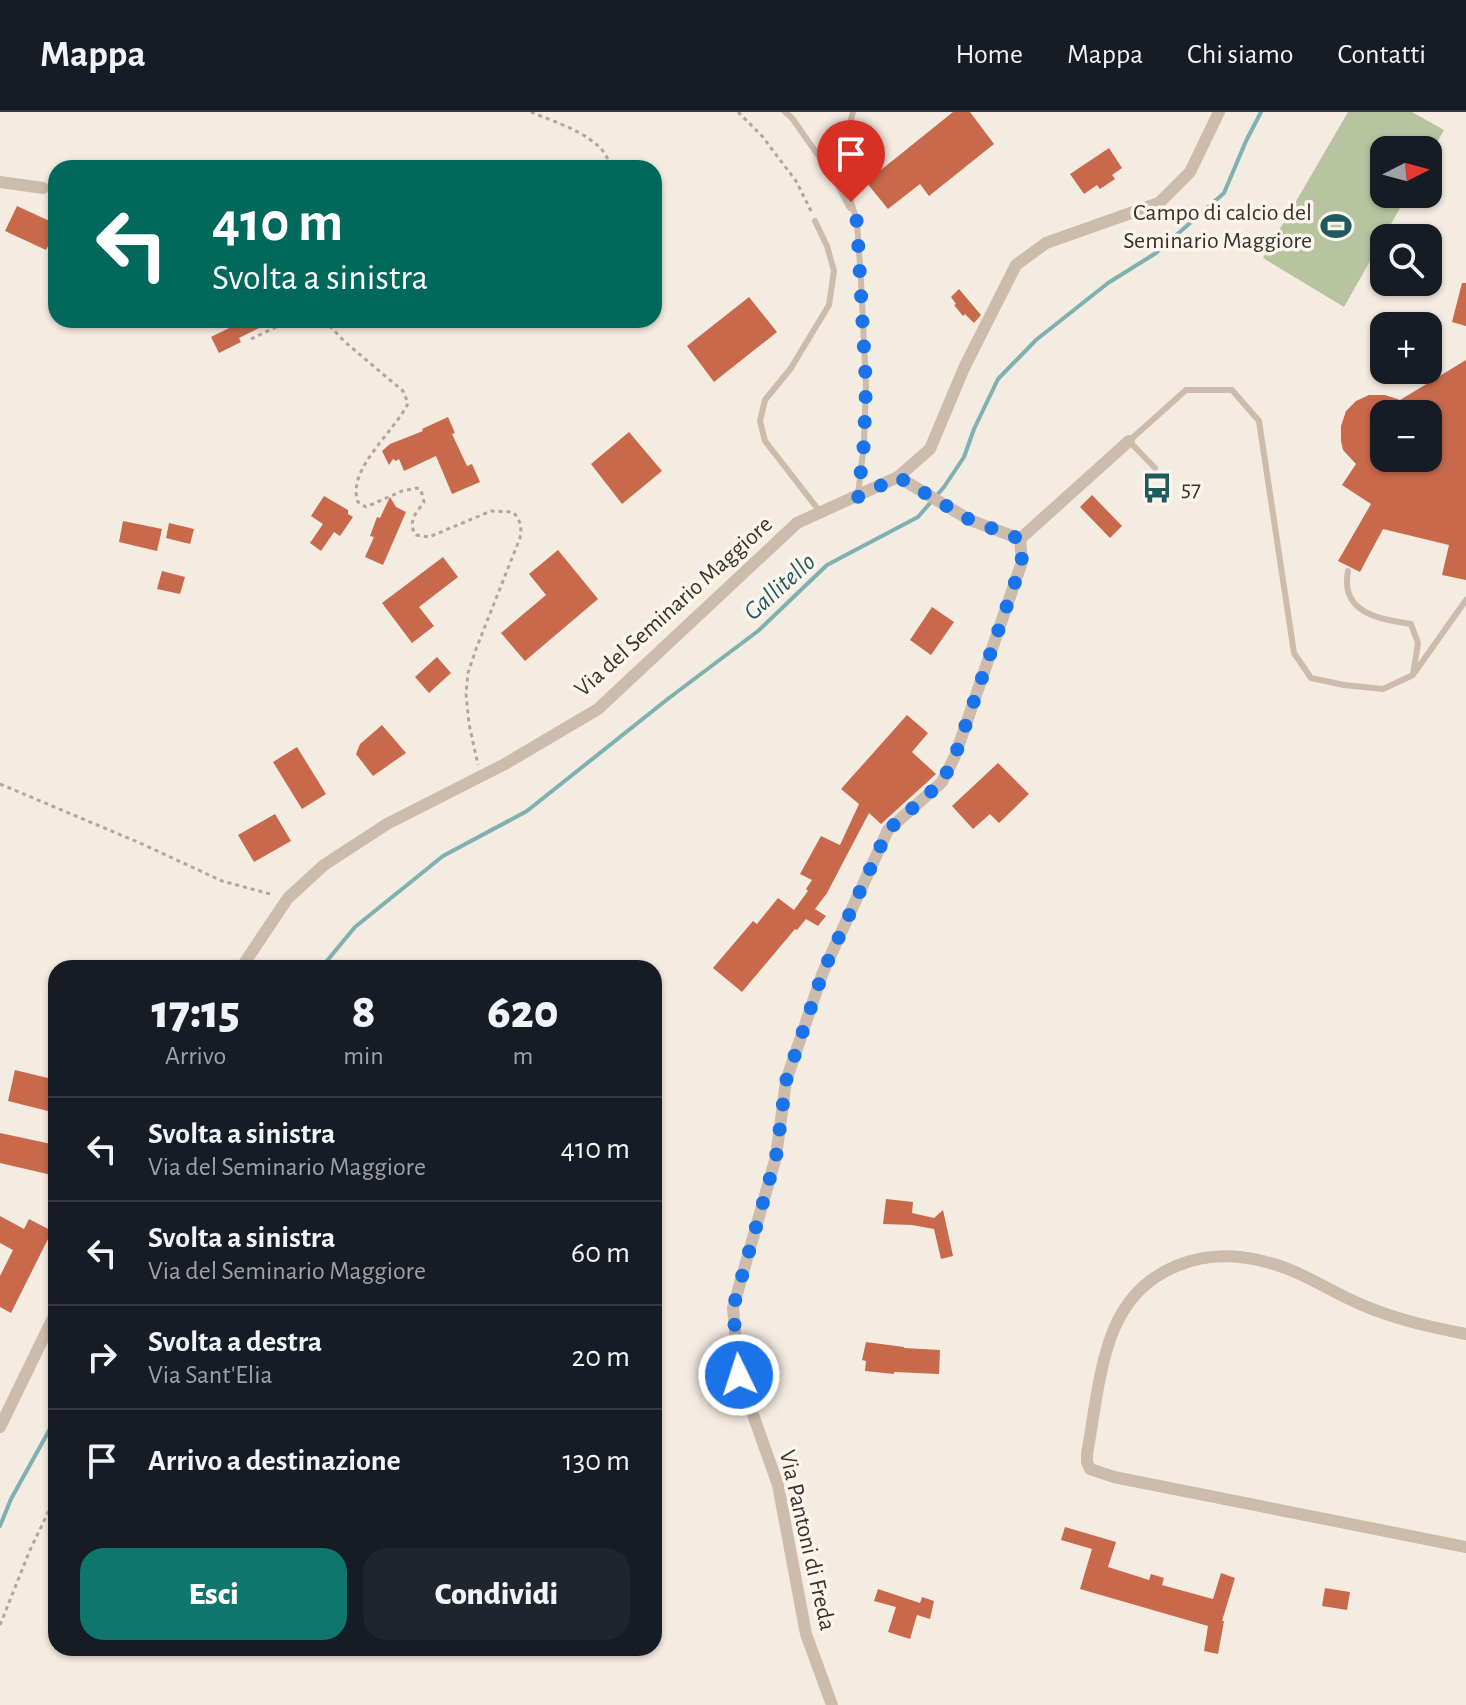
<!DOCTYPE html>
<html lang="it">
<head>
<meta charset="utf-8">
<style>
	:root { --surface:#171b24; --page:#20242c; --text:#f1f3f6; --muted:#9ea1a6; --line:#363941; --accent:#0f766e }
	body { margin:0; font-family:"Alegreya Sans",sans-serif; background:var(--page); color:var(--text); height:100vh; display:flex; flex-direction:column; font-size:30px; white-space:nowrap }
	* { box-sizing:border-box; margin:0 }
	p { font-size:26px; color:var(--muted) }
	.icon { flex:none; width:44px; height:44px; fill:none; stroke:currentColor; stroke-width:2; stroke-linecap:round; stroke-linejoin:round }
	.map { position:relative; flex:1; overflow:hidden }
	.panel { position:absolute; left:48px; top:848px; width:614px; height:696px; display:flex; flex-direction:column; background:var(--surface); border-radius:24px; box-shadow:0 2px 6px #0004 }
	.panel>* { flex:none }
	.hud { position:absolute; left:48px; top:48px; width:614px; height:168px; border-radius:24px; box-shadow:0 2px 6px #0004; background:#00695c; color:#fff; overflow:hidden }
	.needle { width:52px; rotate:84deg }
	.fabs { position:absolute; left:1370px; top:24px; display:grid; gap:16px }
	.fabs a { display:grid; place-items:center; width:72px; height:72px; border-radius:16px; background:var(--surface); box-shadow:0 2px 6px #0004; font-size:40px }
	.pin { position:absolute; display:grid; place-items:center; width:68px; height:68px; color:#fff; margin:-82px -34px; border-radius:50% 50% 50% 0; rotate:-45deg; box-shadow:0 0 8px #0007 }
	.pin .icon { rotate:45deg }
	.me { position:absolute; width:88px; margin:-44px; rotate:356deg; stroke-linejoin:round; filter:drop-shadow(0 0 6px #0008) }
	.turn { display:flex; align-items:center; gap:28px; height:168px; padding:0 32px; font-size:36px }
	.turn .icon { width:104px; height:104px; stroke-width:2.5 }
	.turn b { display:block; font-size:56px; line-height:68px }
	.eta { display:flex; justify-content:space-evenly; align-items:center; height:136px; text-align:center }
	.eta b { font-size:48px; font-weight:800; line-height:56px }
	.action { display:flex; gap:16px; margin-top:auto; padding:16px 32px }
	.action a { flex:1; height:92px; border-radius:24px; background:var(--accent); color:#fff; font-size:32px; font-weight:800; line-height:92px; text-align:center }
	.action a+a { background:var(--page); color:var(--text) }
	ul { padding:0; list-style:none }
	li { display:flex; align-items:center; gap:24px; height:104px; padding:0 32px; border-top:2px solid var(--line) }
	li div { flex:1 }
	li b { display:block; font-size:30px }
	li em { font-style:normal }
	header { display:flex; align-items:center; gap:48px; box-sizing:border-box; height:112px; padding:0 40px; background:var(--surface); border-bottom:2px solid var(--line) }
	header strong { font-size:38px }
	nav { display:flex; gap:44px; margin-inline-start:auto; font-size:28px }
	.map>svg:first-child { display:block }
	.green { fill:#b8c4a0 }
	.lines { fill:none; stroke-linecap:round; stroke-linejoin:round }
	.stream { stroke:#7fb0b2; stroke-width:4 }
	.building { fill:#c8694b; fill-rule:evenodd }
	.path { stroke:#b9a596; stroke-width:3; stroke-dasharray:4 4; stroke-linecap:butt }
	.lane { stroke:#cdbbac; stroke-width:6 }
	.street { stroke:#cdbbac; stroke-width:12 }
	.route { stroke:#1a73e8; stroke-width:14; stroke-dasharray:0 25.2 }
	.labels { text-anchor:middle; stroke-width:7; stroke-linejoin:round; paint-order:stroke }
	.poi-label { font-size:24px; fill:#3b302b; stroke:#fbf5ee; text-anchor:end }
	.street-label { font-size:24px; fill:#3b302b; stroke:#fbf5ee }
	.water-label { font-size:26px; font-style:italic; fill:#1f5a5e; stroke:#fbf5ee }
</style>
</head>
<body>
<header>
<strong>Mappa</strong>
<nav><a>Home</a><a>Mappa</a><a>Chi siamo</a><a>Contatti</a></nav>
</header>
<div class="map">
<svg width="1466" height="1593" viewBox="0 0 1466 1593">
	<rect width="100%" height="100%" fill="#f4ebe1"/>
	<path class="green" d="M1348,0H1412L1444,18L1428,46V38H1384V82H1408L1344,195L1263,146Z"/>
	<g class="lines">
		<g class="stream">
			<path d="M321,856L355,815L443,744L527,699L669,586L758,519L827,453L918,405L944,375L964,345L974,317L998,267L1036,228L1108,171L1156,141L1224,81L1246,29L1261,0"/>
			<path d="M0,1414L11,1387L56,1306"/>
		</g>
	</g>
	<g class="building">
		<path d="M953,0H970L994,32L929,84L920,72L888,97L866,70Z"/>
		<path d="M1109,36L1122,56L1112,63L1115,67L1100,77L1097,73L1084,82L1070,62Z"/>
		<path d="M17,94L56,112V118L46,138L5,119Z"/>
		<path d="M1462,171H1466V214L1452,210Z"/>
		<path d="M959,177L981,203L974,211L965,202L963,204L954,193L956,192L951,185Z"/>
		<path d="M749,185L777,220L714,270L687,234Z"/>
		<path d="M245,208H275L239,226L241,230L219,241L211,225Z"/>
		<path d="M1466,248V468L1442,463L1449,433L1383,417L1360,460L1338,449L1371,392L1342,373L1356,352L1343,338L1341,329V314L1346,299L1356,289L1369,283H1385L1400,288ZM1384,302H1428V346H1384Z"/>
		<path d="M448,305L455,321L452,322L467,354L472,352L480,370L452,382L436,344L404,359L399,347L396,349L393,347L389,353L382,339L390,332L423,319L422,317Z"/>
		<path d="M629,320L662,359L622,392L591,352Z"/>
		<path d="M1092,383L1122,414L1110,426L1080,395Z"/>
		<path d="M324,384L348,398V402L353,405L340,424L334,420L321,439L310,431L323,412L311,404Z"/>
		<path d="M390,385L396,395L406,400L383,453L365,445L374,425L370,424L377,405L380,406Z"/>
		<path d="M123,409L162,417L157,439L119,430Z"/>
		<path d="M169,411L194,417L190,432L166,426Z"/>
		<path d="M558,438L598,487L525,549L501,521L546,483L529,462Z"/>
		<path d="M443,445L458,465L419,495L434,514L412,531L382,491Z"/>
		<path d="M162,459L185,465L180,482L157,477Z"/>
		<path d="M932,495L954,510L931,543L910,528Z"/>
		<path d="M437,545L451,561L429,581L415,565Z"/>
		<path d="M907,603L928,621L912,640L936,662L881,712L869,701L827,781L815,797L826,804L818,814L806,807L797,818L795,817L742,880L713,856L753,809L757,812L778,786L794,798L808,779L806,777L812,768L800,762L821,724L840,733L859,692L841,677Z"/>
		<path d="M382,613L406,641L373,664L356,642L360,632Z"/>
		<path d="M297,635L326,682L302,697L273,650Z"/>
		<path d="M998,651L1029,682L999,711L990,702L973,717L952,694Z"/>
		<path d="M275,702L291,729L254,750L238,723Z"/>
		<path d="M15,958L56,968V1001L8,989Z"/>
		<path d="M0,1021L56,1033V1064L0,1051Z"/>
		<path d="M886,1087L913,1090L912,1101L934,1106L943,1098L953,1144L941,1147L934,1117L912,1113L883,1112Z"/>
		<path d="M0,1104L24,1117L29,1107L52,1119L11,1201L0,1195V1164L13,1138L0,1131Z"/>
		<path d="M866,1230L904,1235V1236L940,1238L939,1262L894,1260V1262L865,1259L866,1249L862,1248Z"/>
		<path d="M1065,1415L1116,1430L1108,1455L1149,1468L1151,1462L1164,1466L1162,1473L1213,1487L1221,1461L1235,1466L1222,1509H1224L1218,1542L1204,1539L1208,1514L1080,1477L1092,1437L1061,1428Z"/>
		<path d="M1325,1476L1350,1480L1347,1498L1322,1494Z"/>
		<path d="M878,1477L920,1491L922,1485L934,1489L930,1507L917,1503L910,1527L888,1520L896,1495L874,1489Z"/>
	</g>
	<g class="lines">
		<g class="path">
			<path d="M531,0C556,11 607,25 610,56"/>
			<path d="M738,0L762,24L796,69L811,99"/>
			<path d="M324,208L345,230L403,279L408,291C395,320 346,357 358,390L366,395L402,379L417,376L421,378L424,390C416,401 407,410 416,423L429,425L491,399L513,400C521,409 522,415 520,426L476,537L468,561L466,582L469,612L478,653"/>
			<path d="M251,227L291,208"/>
			<path d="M0,672L140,731L222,769L274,783"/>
			<path d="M0,1513L30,1438L56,1384"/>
		</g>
		<g class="lane">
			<path d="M785,0L792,6L834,66L850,96"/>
			<path d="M853,0L839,49L857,110L861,168L866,273L864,331L858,383"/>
			<path d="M815,109L827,134L834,159L829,193L791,256L765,288L760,309L765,329L821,401"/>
			<path d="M1155,356L1129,329L1186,278H1232L1259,309L1294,541L1311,566L1344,573L1383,577L1413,563L1418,531L1411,512C1379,507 1340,501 1348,459"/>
			<path d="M1415,560L1466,488"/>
		</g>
		<g class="street">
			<path d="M0,70L43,76"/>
			<path d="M898,365L970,408L1020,427L1129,329"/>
			<path d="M241,856L288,786L324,753L387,712L505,652L598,597L797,411L898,365L930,337L964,256L1016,153L1046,131L1159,91L1190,60L1219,0"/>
			<path d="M1466,1222C1430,1215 1394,1207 1360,1192C1329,1179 1300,1158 1266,1150C1204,1133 1140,1155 1114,1217C1099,1252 1094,1304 1087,1342V1350L1090,1357L1114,1365L1466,1435"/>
			<path d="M0,1315L56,1200"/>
			<path d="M832,1593L806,1522L778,1373L739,1263L733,1196L776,1045L786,969L823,860L888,718L942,670L955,644L1022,450L1020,427"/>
		</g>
	</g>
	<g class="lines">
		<path class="route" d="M739,1263L733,1196L776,1045L786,969L823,860L888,718L942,670L955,644L1022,450L1020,427L970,408L898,365L858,385L864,331L866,273L857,110L851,90"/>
	</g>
	<defs>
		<g id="stadium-bare" transform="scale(2.4)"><path d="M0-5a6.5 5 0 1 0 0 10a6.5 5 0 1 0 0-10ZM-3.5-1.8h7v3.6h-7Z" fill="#1f5a5e" stroke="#fbf5ee" stroke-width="2.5" paint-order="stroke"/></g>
		<g id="bus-bare" transform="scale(2.4)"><path d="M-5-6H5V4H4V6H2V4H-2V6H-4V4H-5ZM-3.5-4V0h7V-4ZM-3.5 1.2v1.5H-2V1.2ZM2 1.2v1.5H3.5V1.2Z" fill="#1f5a5e" stroke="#fbf5ee" stroke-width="2.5" paint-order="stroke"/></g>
	</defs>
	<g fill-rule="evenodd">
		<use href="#stadium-bare" x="1336" y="114"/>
		<use href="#bus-bare" x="1157" y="376"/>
	</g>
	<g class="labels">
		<g class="poi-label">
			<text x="1312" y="108">Campo di calcio del<tspan x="1312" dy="28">Seminario Maggiore</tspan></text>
			<text x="1181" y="384" text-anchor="start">57</text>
		</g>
		<g class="street-label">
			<text transform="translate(673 494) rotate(-42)" y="8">Via del Seminario Maggiore</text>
			<text transform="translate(808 1428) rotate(77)" y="8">Via Pantoni di Freda</text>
		</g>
		<g class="water-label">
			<text transform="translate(779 474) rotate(-42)" y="9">Gallitello</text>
		</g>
	</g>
</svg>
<div class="fabs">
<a><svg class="needle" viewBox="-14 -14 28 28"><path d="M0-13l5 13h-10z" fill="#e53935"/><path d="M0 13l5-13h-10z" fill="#9ea1a6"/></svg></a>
<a><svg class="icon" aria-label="search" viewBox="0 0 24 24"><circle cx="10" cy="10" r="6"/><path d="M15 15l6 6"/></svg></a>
<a>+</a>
<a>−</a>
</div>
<div class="pin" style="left:851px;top:90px;background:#d93025"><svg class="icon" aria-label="arrive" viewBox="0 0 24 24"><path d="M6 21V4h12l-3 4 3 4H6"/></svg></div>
<svg class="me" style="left:739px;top:1263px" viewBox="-20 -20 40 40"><circle r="17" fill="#1a73e8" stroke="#fff" stroke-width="3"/><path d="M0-11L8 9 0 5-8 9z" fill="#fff"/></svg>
<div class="hud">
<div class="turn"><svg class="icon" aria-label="left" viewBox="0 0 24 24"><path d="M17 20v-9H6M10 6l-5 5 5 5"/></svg><div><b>410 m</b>Svolta a sinistra</div></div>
</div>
<section class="panel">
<div class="eta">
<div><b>17:15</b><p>Arrivo</p></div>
<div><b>8</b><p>min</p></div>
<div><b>620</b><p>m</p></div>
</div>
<ul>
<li><svg class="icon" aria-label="left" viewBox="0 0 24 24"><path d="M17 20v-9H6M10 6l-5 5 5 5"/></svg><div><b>Svolta a sinistra</b><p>Via del Seminario Maggiore</p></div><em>410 m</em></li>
<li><svg class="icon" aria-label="left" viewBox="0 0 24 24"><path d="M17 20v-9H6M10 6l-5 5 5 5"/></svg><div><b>Svolta a sinistra</b><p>Via del Seminario Maggiore</p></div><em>60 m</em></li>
<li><svg class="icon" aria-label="right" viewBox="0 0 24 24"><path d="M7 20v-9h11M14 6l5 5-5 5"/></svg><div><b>Svolta a destra</b><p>Via Sant'Elia</p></div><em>20 m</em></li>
<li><svg class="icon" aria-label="arrive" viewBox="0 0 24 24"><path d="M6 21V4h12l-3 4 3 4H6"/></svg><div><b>Arrivo a destinazione</b></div><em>130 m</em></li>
</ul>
<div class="action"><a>Esci</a><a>Condividi</a></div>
</section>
</div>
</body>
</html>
